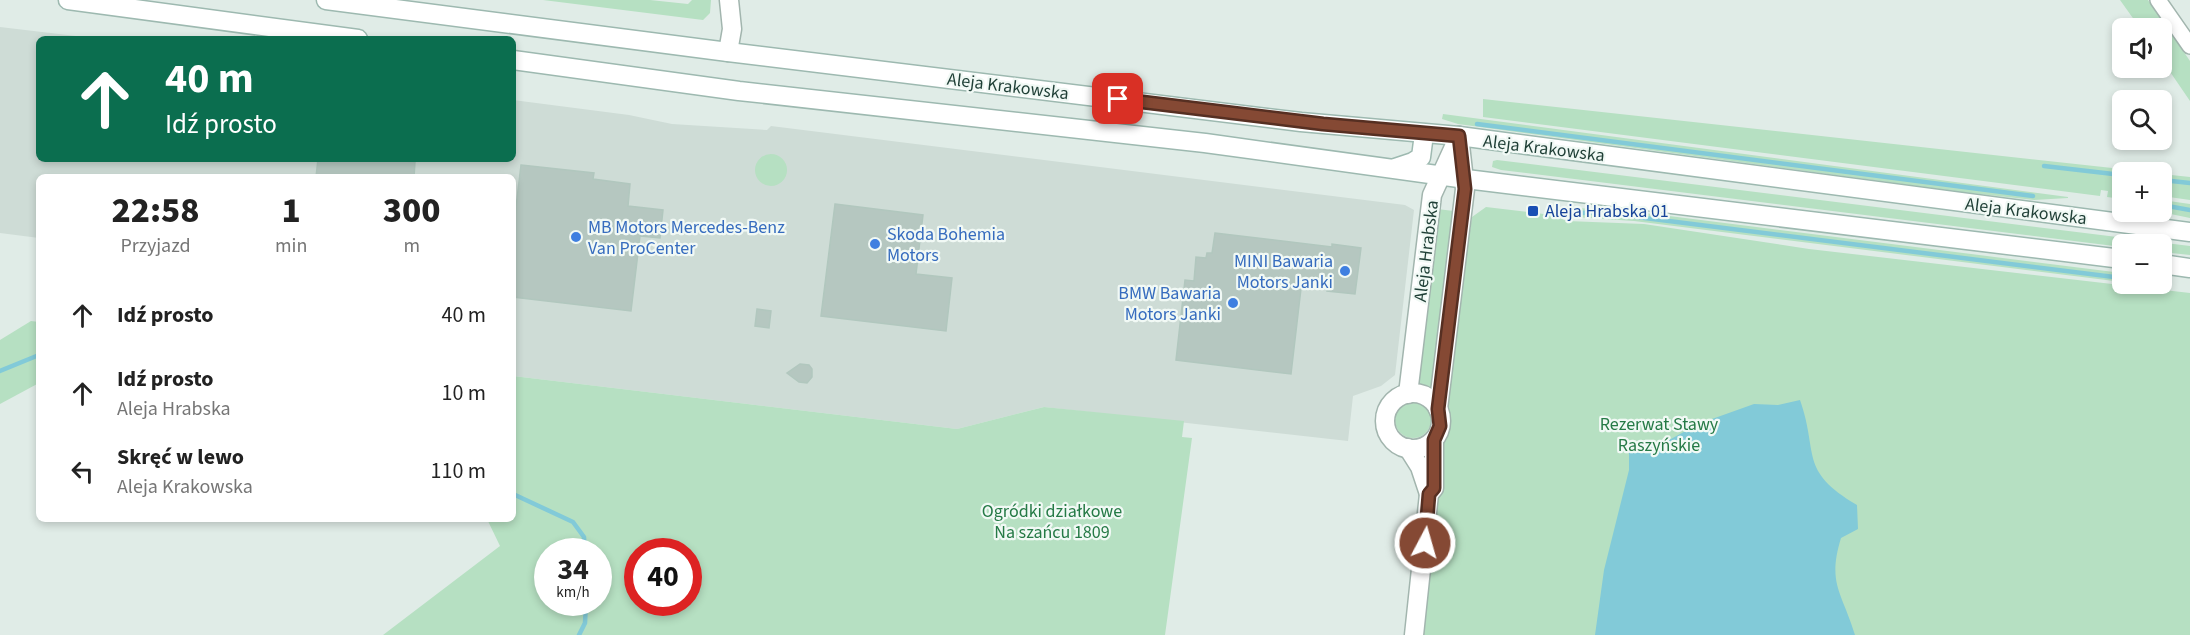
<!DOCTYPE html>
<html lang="pl">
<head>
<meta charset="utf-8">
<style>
	:root { --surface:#fff; --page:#f6f6f6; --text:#222; --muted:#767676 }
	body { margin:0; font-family:"Source Sans 3",sans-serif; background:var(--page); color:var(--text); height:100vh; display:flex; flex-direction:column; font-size:22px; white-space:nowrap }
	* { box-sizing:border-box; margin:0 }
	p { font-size:20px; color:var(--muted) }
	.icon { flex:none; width:33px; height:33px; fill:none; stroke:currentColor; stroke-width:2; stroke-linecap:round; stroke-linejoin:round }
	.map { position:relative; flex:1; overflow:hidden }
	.details { position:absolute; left:36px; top:174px; width:480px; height:348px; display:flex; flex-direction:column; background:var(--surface); border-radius:9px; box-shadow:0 3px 9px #0003 }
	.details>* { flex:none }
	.hud { position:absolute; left:36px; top:36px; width:480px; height:126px; border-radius:9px; box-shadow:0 3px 9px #0003; background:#0b6e4f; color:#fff; overflow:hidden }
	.controls { position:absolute; left:2112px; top:18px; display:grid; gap:12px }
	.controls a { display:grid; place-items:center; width:60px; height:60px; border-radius:9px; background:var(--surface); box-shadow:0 3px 9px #0003; font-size:30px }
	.speed { position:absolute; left:534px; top:538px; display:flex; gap:12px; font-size:30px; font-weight:700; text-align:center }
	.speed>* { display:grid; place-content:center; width:78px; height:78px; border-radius:50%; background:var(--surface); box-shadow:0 3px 9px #0003; line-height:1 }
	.speed small { font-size:15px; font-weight:400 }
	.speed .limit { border:9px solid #d22; background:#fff; color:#111 }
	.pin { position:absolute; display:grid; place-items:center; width:51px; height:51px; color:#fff; margin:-26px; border-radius:12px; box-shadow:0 3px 9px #0006 }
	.me { position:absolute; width:66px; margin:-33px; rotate:6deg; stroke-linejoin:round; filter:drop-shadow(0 0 4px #0008) }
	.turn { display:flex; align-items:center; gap:21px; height:126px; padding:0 30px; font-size:27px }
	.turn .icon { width:78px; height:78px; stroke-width:2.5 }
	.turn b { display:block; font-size:42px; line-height:51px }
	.eta { display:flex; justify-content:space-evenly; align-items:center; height:102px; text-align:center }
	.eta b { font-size:36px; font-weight:800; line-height:42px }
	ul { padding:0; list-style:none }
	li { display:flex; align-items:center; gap:18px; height:78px; padding:0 30px }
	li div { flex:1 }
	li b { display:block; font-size:22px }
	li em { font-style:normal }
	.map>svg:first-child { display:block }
	.built { fill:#cedcd6 }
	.green { fill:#b6e0c2; fill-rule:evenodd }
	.water { fill:#82cad8 }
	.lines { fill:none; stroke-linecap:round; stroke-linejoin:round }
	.stream { stroke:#82cad8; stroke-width:4.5 }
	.building { fill:#b5c7c0; stroke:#b1c7be; stroke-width:1.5 }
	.minor-casing { stroke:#a2b5ae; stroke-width:18 }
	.tertiary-casing { stroke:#a2b5ae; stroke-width:21 }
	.secondary-casing { stroke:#9db9b0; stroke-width:21 }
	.minor { stroke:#fff; stroke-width:15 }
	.tertiary { stroke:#fff; stroke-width:18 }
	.secondary { stroke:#fff; stroke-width:18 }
	.route-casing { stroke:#562f22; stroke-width:15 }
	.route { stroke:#854934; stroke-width:10 }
	.transit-dot { fill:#1a4fb4; stroke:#f1f9f5; stroke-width:2 }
	.shop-dot { fill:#3f7fe0; stroke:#f1f9f5; stroke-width:2 }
	.labels { text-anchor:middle; stroke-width:4.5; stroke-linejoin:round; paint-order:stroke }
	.street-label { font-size:18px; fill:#1f3f36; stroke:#f1f9f5 }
	.transit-label { font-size:18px; fill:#164399; stroke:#f1f9f5; text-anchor:start }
	.shop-label { font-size:18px; fill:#366cbe; stroke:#f1f9f5; text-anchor:start }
	.park-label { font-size:18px; fill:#257a46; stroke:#f1f9f5 }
</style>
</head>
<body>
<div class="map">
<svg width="2190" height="635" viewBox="0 0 2190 635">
	<rect width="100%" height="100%" fill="#e0ece7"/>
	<path class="built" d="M0,27L101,39H39V159H513V100L629,115L672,124L767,130L771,126L1405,205L1414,210L1395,375L1381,386L1353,396L1348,441L1044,407L957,429L513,376V177H39V238L0,233Z"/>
	<g class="green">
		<path d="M543,0H650L688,4L692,0H711L710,13L703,20Z"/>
		<path d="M2120,0H2148L2190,61V101L2162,60V28H2140Z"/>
		<path d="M1483,99L2149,172H2122V199L2107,197L2108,191L2101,190L2100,196L1483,117Z"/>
		<path d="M1443,114L2068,197V198L2034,200L1962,192L1458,124L1442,119Z"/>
		<circle cx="771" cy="170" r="16"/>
		<path d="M1497,160L2190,246V255L2162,252V244H2122V247L1501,170L1492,167L1493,161Z"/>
		<path d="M2162,174L2190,177V200L2162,196Z"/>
		<path d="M2162,200L2190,204V218L2161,212Z"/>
		<path d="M1486,207L1552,215L1567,221L1644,224L1809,249L2190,293V635H1423L1458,314L1472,217Z"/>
		<path d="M1606,208L2122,273V282L1634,221L1560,216L1550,209Z"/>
		<path d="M1437,209L1454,211L1433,396L1415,388Z"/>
		<path d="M31,321L39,322V383L0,404V340Z"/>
		<path d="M513,376L957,429L1044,407L1184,421L1182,437L1192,438L1165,635H383L500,546L487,519H513ZM548,552H598V603H548ZM638,552H688V603H638Z"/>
		<circle cx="1413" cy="420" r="18"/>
	</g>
	<path class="water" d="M1800,400C1819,454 1798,470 1857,505L1858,529L1841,538C1827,584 1842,592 1855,635H1595L1604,570L1629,470V449L1671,439L1698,424L1754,404L1778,405Z"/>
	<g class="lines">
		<g class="stream">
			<path d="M1477,124L2033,196"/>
			<path d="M2044,166L2122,175"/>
			<path d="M2162,180L2190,183"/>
			<path d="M2162,205L2190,210"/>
			<path d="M1567,214L1597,212L2122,278"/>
			<path d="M0,371L39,355"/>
			<path d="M513,494L573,522L584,537L585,552"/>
			<path d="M579,635L585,623L586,603"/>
		</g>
	</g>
	<g class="building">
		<path d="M318,159H386L415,162L414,177H316Z"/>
		<path d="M521,165L594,173L593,179L630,184L628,206L663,210L660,238L640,236L631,311L513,297V233Z"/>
		<path d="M835,204L923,215L916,274L952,278L946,331L821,316Z"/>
		<path d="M1215,233L1332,247V244L1361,248L1355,294L1327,291L1328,283L1302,280L1291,374L1176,360L1185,280L1194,281L1196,257L1206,258L1207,253H1212Z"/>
		<path d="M757,309L771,311L769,328L755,326Z"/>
		<path d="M800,364L809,365L812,369V377L807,383L799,382L787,373Z"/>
	</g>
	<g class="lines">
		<g class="minor-casing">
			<path id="minor" d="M2158,0L2190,46"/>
		</g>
		<g class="tertiary-casing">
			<g id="tertiary">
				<path d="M728,52L732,29L729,0"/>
				<circle cx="1413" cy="421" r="28"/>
				<path d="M1408,394L1432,195L1459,136"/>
				<path d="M1438,409L1465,189L1459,136"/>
				<path d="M1408,448L1420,467L1429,494"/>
				<path d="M1414,635L1429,494L1434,488V440"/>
			</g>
		</g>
		<g class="secondary-casing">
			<g id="secondary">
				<path d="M68,0L358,39"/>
				<path d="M326,0L728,52L1301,122L1459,136L2190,232"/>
				<path d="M513,60L739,91L1205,143L1466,179L2122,259"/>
				<path d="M1395,168L1413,162L1421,157L1424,134"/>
				<path d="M2162,264L2190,268"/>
			</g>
		</g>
		<use href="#minor" class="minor"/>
		<use href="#tertiary" class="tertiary"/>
		<use href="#secondary" class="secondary"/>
	</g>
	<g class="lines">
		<g class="route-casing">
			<path id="route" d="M1118,99L1323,124L1459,136L1465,189L1438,409L1440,426L1434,440V488L1429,494L1425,543"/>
		</g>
		<use href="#route" class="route"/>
	</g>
	<rect class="transit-dot" x="1527" y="205" width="12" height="12" rx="3"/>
	<g class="shop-dot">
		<circle cx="576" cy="237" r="6"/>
		<circle cx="875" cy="244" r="6"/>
		<circle cx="1345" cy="271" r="6"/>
		<circle cx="1233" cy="303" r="6"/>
	</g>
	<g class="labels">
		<g class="street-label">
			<text transform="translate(1008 86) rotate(7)" y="6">Aleja Krakowska</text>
			<text transform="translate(1544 148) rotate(7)" y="6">Aleja Krakowska</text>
			<text transform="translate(2026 211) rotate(7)" y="6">Aleja Krakowska</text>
			<text transform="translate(1426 251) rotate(-83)" y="6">Aleja Hrabska</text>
		</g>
		<g class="transit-label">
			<text x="1545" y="217">Aleja Hrabska 01</text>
		</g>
		<g class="shop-label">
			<text x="588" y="233">MB Motors Mercedes-Benz<tspan x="588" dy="21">Van ProCenter</tspan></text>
			<text x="887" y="240">Skoda Bohemia<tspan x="887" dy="21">Motors</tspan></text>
			<text x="1333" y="267" text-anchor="end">MINI Bawaria<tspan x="1333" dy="21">Motors Janki</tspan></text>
			<text x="1221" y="299" text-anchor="end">BMW Bawaria<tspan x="1221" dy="21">Motors Janki</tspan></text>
		</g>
		<g class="park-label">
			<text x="1659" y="430">Rezerwat Stawy<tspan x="1659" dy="21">Raszyńskie</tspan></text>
			<text x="1052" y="517">Ogródki działkowe<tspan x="1052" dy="21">Na szańcu 1809</tspan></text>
		</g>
	</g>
</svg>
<div class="controls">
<a><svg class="icon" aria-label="sound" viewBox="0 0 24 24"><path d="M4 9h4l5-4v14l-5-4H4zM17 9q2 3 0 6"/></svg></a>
<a><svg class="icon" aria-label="search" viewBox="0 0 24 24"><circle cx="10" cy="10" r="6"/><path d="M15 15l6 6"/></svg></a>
<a>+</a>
<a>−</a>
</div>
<div class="speed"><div>34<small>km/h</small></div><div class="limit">40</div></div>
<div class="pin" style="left:1118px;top:99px;background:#d93025"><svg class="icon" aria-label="arrive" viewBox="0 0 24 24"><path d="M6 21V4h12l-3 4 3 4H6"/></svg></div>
<svg class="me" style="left:1425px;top:543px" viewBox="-20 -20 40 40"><circle r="17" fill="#854934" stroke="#fff" stroke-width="3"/><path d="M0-11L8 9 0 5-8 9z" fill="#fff"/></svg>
<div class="hud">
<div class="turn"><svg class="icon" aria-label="ahead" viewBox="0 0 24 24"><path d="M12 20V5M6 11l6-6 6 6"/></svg><div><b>40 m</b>Idź prosto</div></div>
</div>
<section class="details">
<div class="eta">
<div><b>22:58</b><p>Przyjazd</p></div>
<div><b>1</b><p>min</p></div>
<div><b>300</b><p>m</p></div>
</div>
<ul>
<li><svg class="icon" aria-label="ahead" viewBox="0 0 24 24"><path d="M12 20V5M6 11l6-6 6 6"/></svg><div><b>Idź prosto</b></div><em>40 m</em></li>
<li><svg class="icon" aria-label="ahead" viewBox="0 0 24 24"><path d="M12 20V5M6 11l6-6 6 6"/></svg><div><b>Idź prosto</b><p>Aleja Hrabska</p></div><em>10 m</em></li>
<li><svg class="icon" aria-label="left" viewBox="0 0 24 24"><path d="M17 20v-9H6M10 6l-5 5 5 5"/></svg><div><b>Skręć w lewo</b><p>Aleja Krakowska</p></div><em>110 m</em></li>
</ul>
</section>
</div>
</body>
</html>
